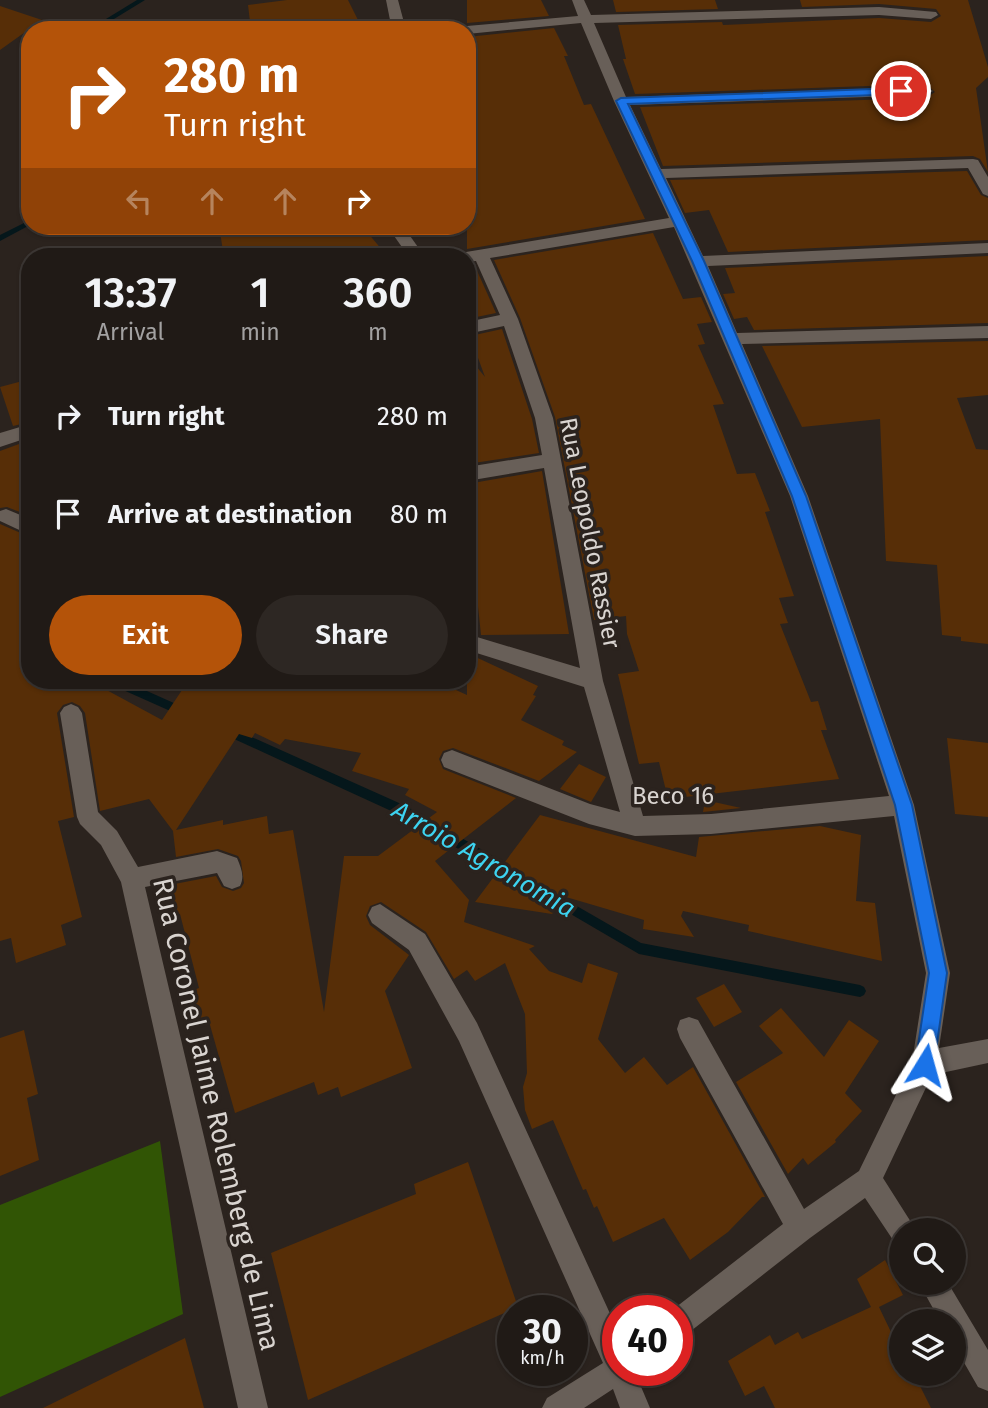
<!DOCTYPE html>
<html lang="en">
<head>
<meta charset="utf-8">
<style>
	:root { --surface:#201a16; --page:#2d2723; --text:#f1f3f6; --muted:#a2a1a1; --line:#3d3835; --accent:#b45309 }
	body { margin:0; font-family:"Fira Sans",sans-serif; background:var(--page); color:var(--text); height:100vh; display:flex; flex-direction:column; font-size:26px; white-space:nowrap }
	* { box-sizing:border-box; margin:0 }
	p { font-size:23px; color:var(--muted) }
	.icon { flex:none; width:38px; height:38px; fill:none; stroke:currentColor; stroke-width:2; stroke-linecap:round; stroke-linejoin:round }
	.map { position:relative; flex:1; overflow:hidden }
	.side { position:absolute; left:21px; top:248px; width:455px; height:441px; display:flex; flex-direction:column; background:var(--surface); border-radius:28px; box-shadow:0 2px 5px #0004,0 0 0 2px var(--line) }
	.side>* { flex:none }
	.guide { position:absolute; left:21px; top:21px; width:455px; height:214px; border-radius:28px; box-shadow:0 2px 5px #0004,0 0 0 2px var(--line); background:#b45309; color:#fff; overflow:hidden }
	.tools { position:absolute; left:889px; top:1218px; display:grid; gap:14px }
	.tools a { display:grid; place-items:center; width:77px; height:77px; border-radius:50%; background:var(--surface); box-shadow:0 2px 5px #0004,0 0 0 2px var(--line); font-size:35px }
	.speed { position:absolute; left:497px; top:1295px; display:flex; gap:14px; font-size:35px; font-weight:700; text-align:center }
	.speed>* { display:grid; place-content:center; width:91px; height:91px; border-radius:50%; background:var(--surface); box-shadow:0 2px 5px #0004,0 0 0 2px var(--line); line-height:1 }
	.speed small { font-size:18px; font-weight:400 }
	.speed .limit { border:10px solid #d22; background:#fff; color:#111 }
	.pin { position:absolute; display:grid; place-items:center; width:60px; height:60px; color:#fff; margin:-30px; border:4px solid #fff; border-radius:50%; box-shadow:0 2px 7px #0007 }
	.me { position:absolute; width:77px; margin:-38px; rotate:8deg; stroke-linejoin:round; filter:drop-shadow(0 0 5px #0008) }
	.turn { display:flex; align-items:center; gap:24px; height:147px; padding:0 28px; font-size:32px }
	.turn .icon { width:91px; height:91px; stroke-width:2.5 }
	.turn b { display:block; font-size:49px; line-height:60px }
	.lanes { display:flex; align-items:center; height:66px; padding:0 28px; background:#0003; justify-content:center; gap:35px; direction:ltr }
	.lanes .off { opacity:.35 }
	.eta { display:flex; justify-content:space-evenly; align-items:center; height:119px; text-align:center }
	.eta b { font-size:42px; font-weight:600; line-height:49px }
	.action { display:flex; gap:14px; margin-top:auto; padding:14px 28px }
	.action a { flex:1; height:80px; border-radius:42px; background:var(--accent); color:#fff; font-size:28px; font-weight:600; line-height:80px; text-align:center }
	.action a+a { background:var(--page); color:var(--text) }
	ul { padding:0; list-style:none }
	li { display:flex; align-items:center; gap:21px; height:98px; padding:0 28px }
	li div { flex:1 }
	li b { display:block; font-size:26px }
	li em { font-style:normal }
	.map>svg:first-child { display:block }
	.green { fill:#315505 }
	.lines { fill:none; stroke-linecap:round; stroke-linejoin:round }
	.stream { fill:#05171b; fill-rule:evenodd }
	.building { fill:#572e07; fill-rule:evenodd }
	.minor { fill:#685f58; fill-rule:evenodd }
	.route { fill:#1a73e8; stroke:#114b97; stroke-width:2 }
	.labels { text-anchor:middle; stroke-width:7; stroke-linejoin:round; paint-order:stroke }
	.street-label { font-size:24px; fill:#d9d4d0; stroke:#2b231e }
	.water-label { font-size:26px; font-style:italic; fill:#3dd3f0; stroke:#2b231e }
	.near-street-label { font-size:28px; fill:#d9d4d0; stroke:#2b231e }
</style>
</head>
<body>
<div class="map">
<svg width="988" height="1408" viewBox="0 0 988 1408">
	<rect width="100%" height="100%" fill="#2b231e"/>
	<path class="green" d="M160,1141L183,1314L0,1397V1205Z"/>
	<g class="lines">
		<g class="stream">
			<path d="M137,0H145L96,30H88Z"/>
			<path d="M30,220V225L0,241V235Z"/>
			<path d="M117,681H127L129,683L185,708L186,711L185,714L181,716L177,714L121,689Z"/>
			<path d="M225,725L408,807L515,869L517,873L515,877L511,878L507,877L400,815L221,733L220,730L221,727Z"/>
			<path d="M549,890L641,943L860,985L864,987L866,991L864,995L860,997L639,954L545,899L543,895L545,891Z"/>
		</g>
	</g>
	<g class="building">
		<path d="M287,0H348L363,30H251L248,5Z"/>
		<path d="M467,0H541L549,16L467,23Z"/>
		<path d="M613,0H715L718,9L616,12Z"/>
		<path d="M800,0H968L988,67V77L976,88L988,172L980,159L973,156L663,166L640,107L926,98L935,92L926,84L635,94L623,59H626L618,25L722,22L723,25L879,18L931,22L941,16L936,9L879,4L802,7Z"/>
		<path d="M0,6L42,20L0,50Z"/>
		<path d="M554,28L568,56H564L584,105L591,104L645,219L467,249V37Z"/>
		<path d="M967,171L981,195L988,198V240L728,252L709,210L685,213L670,180Z"/>
		<path d="M219,226H362L388,257H224Z"/>
		<path d="M653,233L683,299L701,297L712,322L697,324L705,344L698,345L724,404L713,405L737,474L755,473L770,511L765,512L794,596L779,598L788,623L780,624L811,702L818,701L827,730H821L839,779L668,799L659,762L639,764L618,674L639,671L627,634L626,616L594,620L555,417L520,318L494,260Z"/>
		<path d="M988,256V323L754,330L747,317L734,319L723,294L735,293L725,268Z"/>
		<path d="M474,264L496,313L467,319V265Z"/>
		<path d="M502,329L532,419L539,453L467,464V355L485,377L470,336Z"/>
		<path d="M988,341V395L957,398L976,449L988,450V644L961,641V637L942,635L937,565L886,561L880,419L802,427L762,346Z"/>
		<path d="M30,379V422L13,426L0,387Z"/>
		<path d="M30,440V516L7,507L0,508V451Z"/>
		<path d="M542,471L569,634L481,635L477,597L467,599V484Z"/>
		<path d="M0,524L30,537V681H90L162,720L188,681H436L467,695V653L538,686L533,695L536,696L521,720L564,741L562,745L577,752L539,781L453,748L443,751L439,759L443,769L516,798L435,861L469,900L464,922L535,946L529,949L549,971L582,983L588,963L618,973L598,1039L625,1073L644,1057L667,1085L693,1067L765,1197H762L728,1232L690,1260L664,1218L613,1242L597,1206L594,1208L586,1189L583,1190L553,1120L532,1129L525,1110L523,1087L527,1073L525,1014L505,963L475,981L467,970L454,979L426,932L381,902L370,906L366,916L370,925L409,955L385,991L412,1068L341,1097L338,1087L318,1095L314,1082L235,1113L208,1018L195,1023L194,1019L187,1022L180,995L199,988L180,914L160,916L164,886L216,876L222,887L233,891L241,888L244,883L241,861L238,856L218,849L176,857L173,831L149,799L100,811L85,713L80,706L72,702L63,705L57,713L74,817L58,821L82,917L61,925L66,945L16,963L11,938L0,941ZM255,733L280,745L285,739L361,753L352,771L409,789L405,795L437,812L378,856H344L324,1012L293,830L269,834L267,816L223,825V820L176,830L239,734L252,738Z"/>
		<path d="M947,738L988,743V817L955,814Z"/>
		<path d="M579,764L606,777L591,802L560,789Z"/>
		<path d="M705,800L741,808L703,812Z"/>
		<path d="M540,815L696,857L699,837L820,826L861,835L856,901L875,903L882,961L748,931L749,925L683,911L681,916L694,937L643,929L644,920L566,897L552,914L475,902Z"/>
		<path d="M724,984L742,1012L714,1027L696,998Z"/>
		<path d="M781,1008L824,1057L849,1020L879,1041L845,1093L862,1111L835,1140L836,1142L808,1165L803,1158L788,1174L736,1082L783,1053L759,1026Z"/>
		<path d="M24,1030L38,1094L27,1098L39,1160L0,1176V1038Z"/>
		<path d="M468,1162L518,1307L308,1400L271,1253L416,1194L414,1184Z"/>
		<path d="M885,1260L903,1295L879,1307L901,1353V1374H914L931,1408H775L764,1386L745,1396L728,1361L770,1335L775,1345L798,1332L802,1339L871,1307L857,1279Z"/>
		<path d="M185,1338L204,1408H43Z"/>
	</g>
	<g class="lines">
		<g class="minor">
			<path d="M386,0H398L406,30H392Z"/>
			<path d="M572,0H584L591,15L879,7L936,12L938,15L931,19L879,15L594,23L626,97L926,87L933,91L926,95L630,105L661,169L973,159L978,160L988,177V196L983,194L968,168L666,178L703,256L988,243V253L708,266L737,333L988,326V338L742,344L808,496L914,805L950,973L939,1048L988,1039V1063L932,1075L883,1178L916,1230H901V1243L893,1240L865,1198L810,1238L687,1334L677,1338V1311H671L783,1224L680,1038L677,1029L680,1020L689,1017L698,1020L804,1209L859,1171L912,1062L926,973L894,816L711,834L635,836L589,824L444,767L441,760L444,753L452,750L590,804L620,812L584,687L467,650V634L580,668L544,468L467,481V467L542,455L535,418L504,326L467,334V322L500,315L476,261L467,262V257H458L466,252L669,218L614,101L581,23L467,34V30H461L467,26L578,16ZM674,227L790,496L889,796L711,814L643,816L603,681L553,418L518,319L490,258Z"/>
			<path d="M387,226H403L425,257H409Z"/>
			<path d="M30,424V437L0,447V433Z"/>
			<path d="M6,509L30,519V535L0,521V511Z"/>
			<path d="M71,704L78,707L82,713L98,812L117,831L138,867L217,851L237,858C241,868 245,876 240,886L232,889L224,886L217,873L145,887L268,1408H238L121,882L101,845L80,824L77,817L60,713L64,707Z"/>
			<path d="M380,904L425,934L477,1023L618,1331V1370H634L650,1408H620L613,1389L584,1408H542L547,1398L603,1363L459,1041L409,950L372,923L368,915L372,907Z"/>
			<path d="M919,1283H948L988,1350V1391L978,1387L954,1345V1321H940Z"/>
		</g>
	</g>
	<path class="route" d="M901,88L906,91L904,94L628,104L704,261L806,496L912,805L947,973L934,1065L931,1071L925,1074L918,1071L915,1065L929,973L895,805L792,496L692,261L616,101L621,98Z"/>
	<g class="labels">
		<g class="street-label">
			<text transform="translate(590 533) rotate(79)" y="8">Rua Leopoldo Rassier</text>
			<text x="673" y="804">Beco 16</text>
		</g>
		<g class="water-label">
			<text transform="translate(484 859) rotate(30)" y="9">Arroio Agronomia</text>
		</g>
		<g class="near-street-label">
			<text transform="translate(217 1114) rotate(77)" y="10">Rua Coronel Jaime Rolemberg de Lima</text>
		</g>
	</g>
</svg>
<div class="tools">
<a><svg class="icon" aria-label="search" viewBox="0 0 24 24"><circle cx="10" cy="10" r="6"/><path d="M15 15l6 6"/></svg></a>
<a><svg class="icon" aria-label="layers" viewBox="0 0 24 24"><path d="M12 4l9 5-9 5-9-5zM3 14l9 5 9-5"/></svg></a>
</div>
<div class="speed"><div>30<small>km/h</small></div><div class="limit">40</div></div>
<div class="pin" style="left:901px;top:91px;background:#d93025"><svg class="icon" aria-label="arrive" viewBox="0 0 24 24"><path d="M6 21V4h12l-3 4 3 4H6"/></svg></div>
<svg class="me" style="left:925px;top:1065px" viewBox="-20 -20 40 40"><path d="M0-17L14 15 0 8-14 15z" fill="#1a73e8" stroke="#fff" stroke-width="4"/></svg>
<div class="guide">
<div class="turn"><svg class="icon" aria-label="right" viewBox="0 0 24 24"><path d="M7 20v-9h11M14 6l5 5-5 5"/></svg><div><b>280 m</b>Turn right</div></div>
<div class="lanes"><svg class="icon off" aria-label="left" viewBox="0 0 24 24"><path d="M17 20v-9H6M10 6l-5 5 5 5"/></svg><svg class="icon off" aria-label="ahead" viewBox="0 0 24 24"><path d="M12 20V5M6 11l6-6 6 6"/></svg><svg class="icon off" aria-label="ahead" viewBox="0 0 24 24"><path d="M12 20V5M6 11l6-6 6 6"/></svg><svg class="icon" aria-label="right" viewBox="0 0 24 24"><path d="M7 20v-9h11M14 6l5 5-5 5"/></svg></div>
</div>
<section class="side">
<div class="eta">
<div><b>13:37</b><p>Arrival</p></div>
<div><b>1</b><p>min</p></div>
<div><b>360</b><p>m</p></div>
</div>
<ul>
<li><svg class="icon" aria-label="right" viewBox="0 0 24 24"><path d="M7 20v-9h11M14 6l5 5-5 5"/></svg><div><b>Turn right</b></div><em>280 m</em></li>
<li><svg class="icon" aria-label="arrive" viewBox="0 0 24 24"><path d="M6 21V4h12l-3 4 3 4H6"/></svg><div><b>Arrive at destination</b></div><em>80 m</em></li>
</ul>
<div class="action"><a>Exit</a><a>Share</a></div>
</section>
</div>
</body>
</html>
